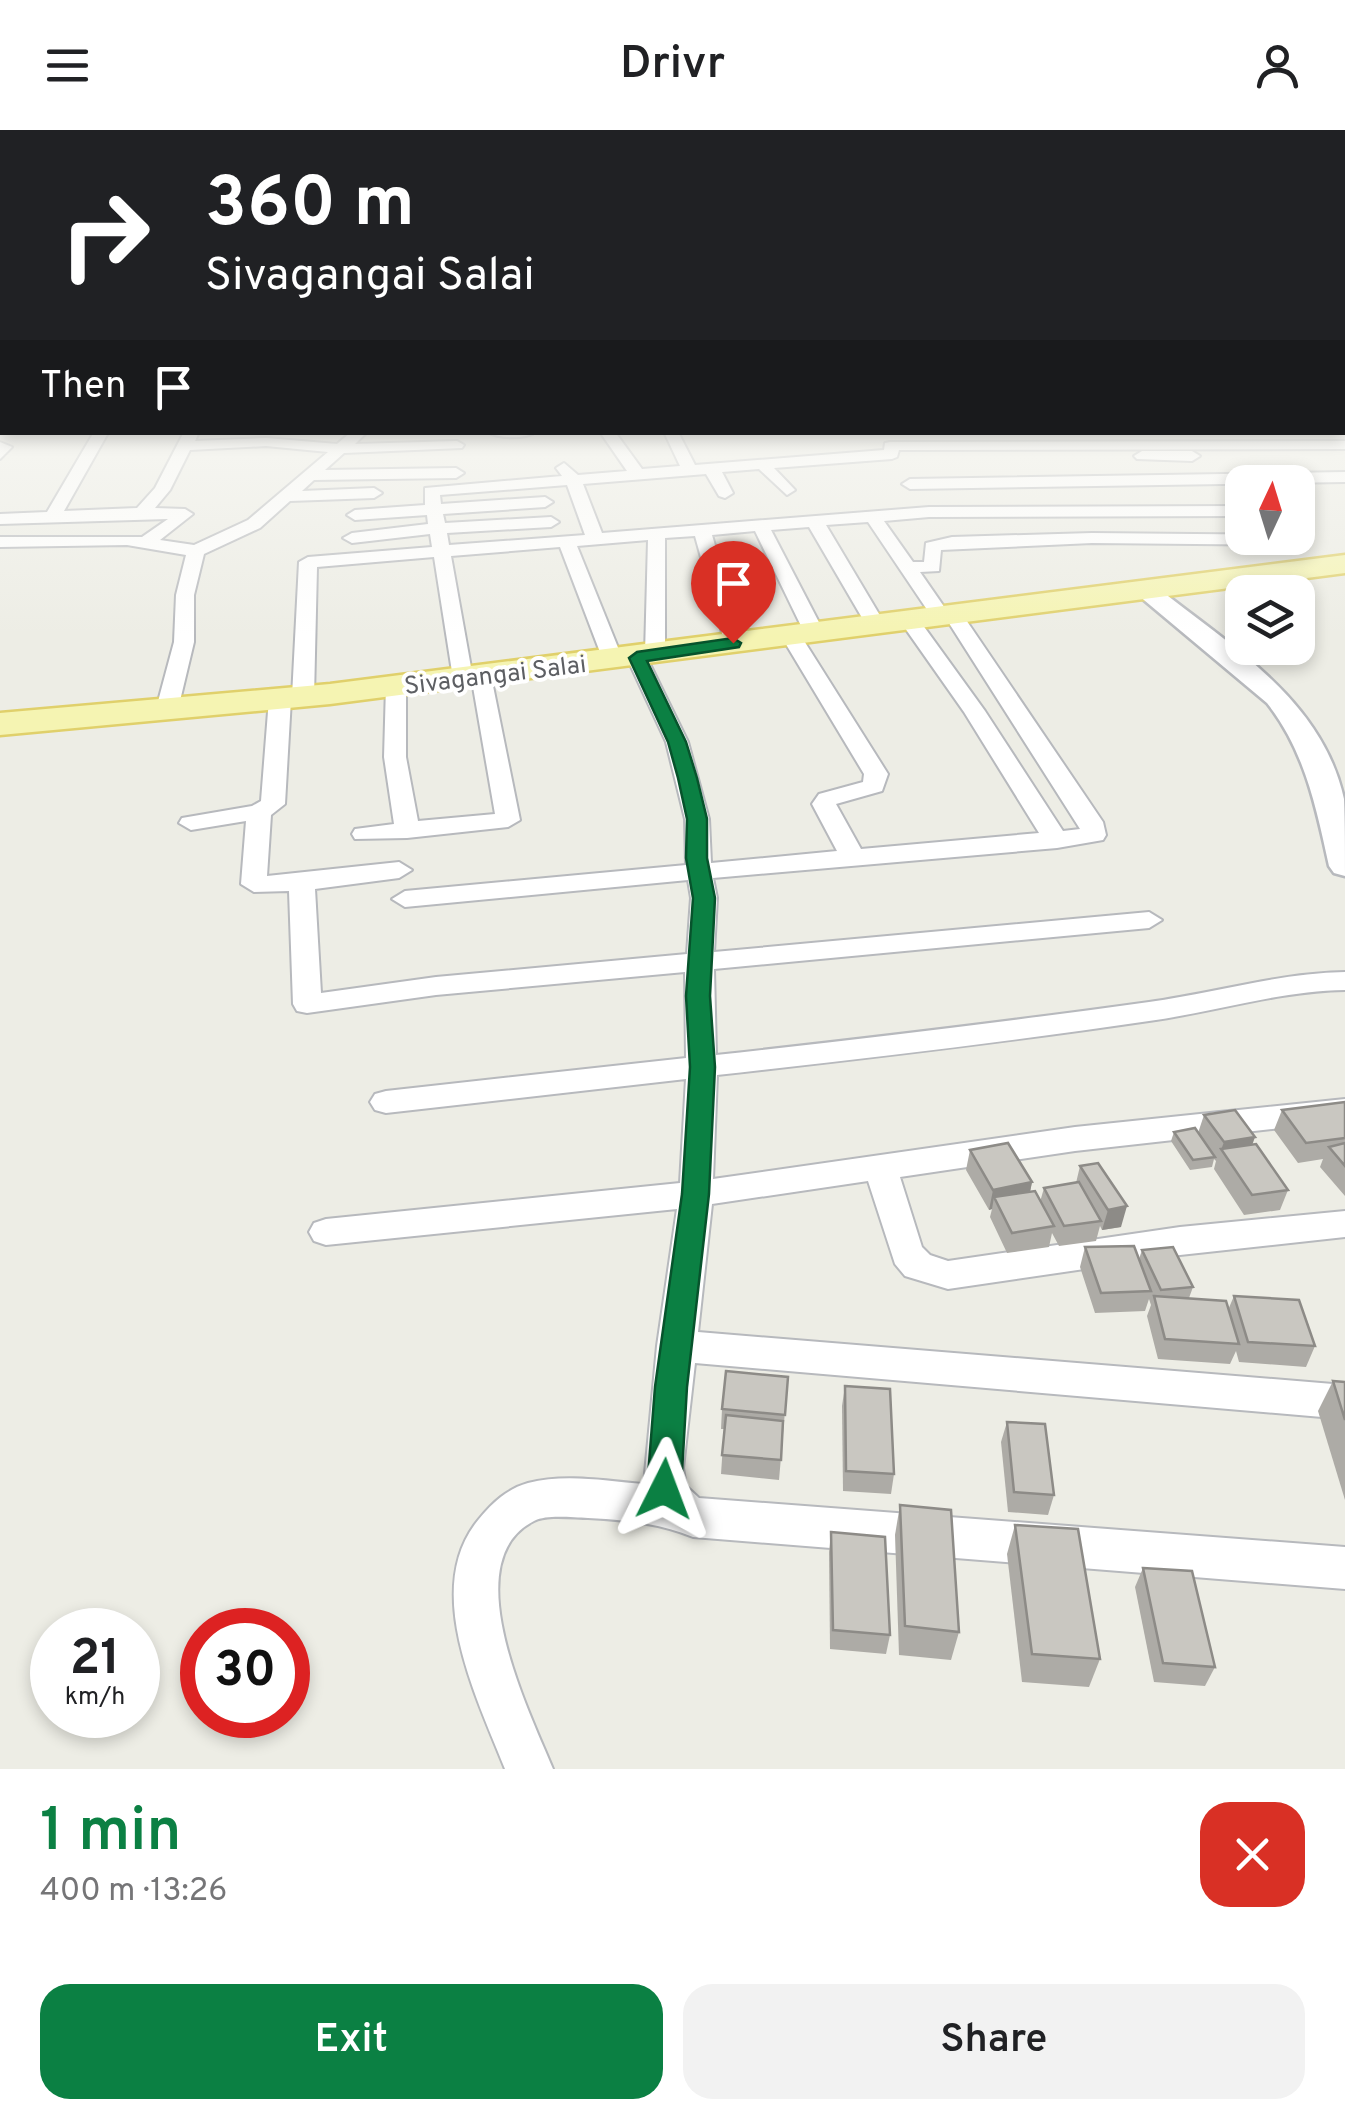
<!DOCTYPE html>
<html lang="en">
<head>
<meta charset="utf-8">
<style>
	:root { --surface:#fff; --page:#f2f2f2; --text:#202124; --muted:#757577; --accent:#0b8043 }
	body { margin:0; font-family:Overpass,sans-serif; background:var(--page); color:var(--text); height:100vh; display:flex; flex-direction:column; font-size:38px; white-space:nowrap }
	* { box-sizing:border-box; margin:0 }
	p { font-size:32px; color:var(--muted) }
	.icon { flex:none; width:55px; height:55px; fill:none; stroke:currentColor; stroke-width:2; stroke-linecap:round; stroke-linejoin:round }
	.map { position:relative; height:1639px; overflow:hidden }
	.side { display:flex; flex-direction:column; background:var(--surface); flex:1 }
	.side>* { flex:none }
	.top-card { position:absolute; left:0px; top:0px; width:1345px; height:305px; box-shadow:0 5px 15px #0003; background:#202124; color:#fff; overflow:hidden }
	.needle { width:65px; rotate:4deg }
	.fabs { position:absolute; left:1225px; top:335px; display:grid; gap:20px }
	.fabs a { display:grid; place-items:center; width:90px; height:90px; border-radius:20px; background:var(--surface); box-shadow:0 5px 15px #0003; font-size:50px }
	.speed { position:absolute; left:30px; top:1478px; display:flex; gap:20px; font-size:50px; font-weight:700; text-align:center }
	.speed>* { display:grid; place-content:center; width:130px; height:130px; border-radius:50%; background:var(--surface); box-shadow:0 5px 15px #0003; line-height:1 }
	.speed small { font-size:25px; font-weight:400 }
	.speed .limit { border:15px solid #d22; background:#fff; color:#111 }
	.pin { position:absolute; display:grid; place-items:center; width:85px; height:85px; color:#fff; margin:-102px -42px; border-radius:50% 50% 50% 0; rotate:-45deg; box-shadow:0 0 10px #0007 }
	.pin .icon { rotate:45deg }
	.me { position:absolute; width:110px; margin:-55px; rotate:3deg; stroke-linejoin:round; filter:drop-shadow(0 0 8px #0008) }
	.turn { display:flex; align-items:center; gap:35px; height:210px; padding:0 40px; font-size:45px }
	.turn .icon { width:130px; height:130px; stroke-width:2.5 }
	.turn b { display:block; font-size:70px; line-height:85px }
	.then { display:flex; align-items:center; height:95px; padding:0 40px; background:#0003; gap:20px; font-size:38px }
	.round { display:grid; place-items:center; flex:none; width:105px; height:105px; border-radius:30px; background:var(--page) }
	.head { display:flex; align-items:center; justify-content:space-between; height:170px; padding:0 40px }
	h1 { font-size:60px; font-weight:600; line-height:75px; color:var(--accent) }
	.primary-button { display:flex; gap:20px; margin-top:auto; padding:20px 40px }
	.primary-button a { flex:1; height:115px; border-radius:30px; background:var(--accent); color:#fff; font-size:40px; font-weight:600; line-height:115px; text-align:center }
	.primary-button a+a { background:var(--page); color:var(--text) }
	header { display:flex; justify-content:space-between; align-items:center; height:130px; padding:0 40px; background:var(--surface); font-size:45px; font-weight:600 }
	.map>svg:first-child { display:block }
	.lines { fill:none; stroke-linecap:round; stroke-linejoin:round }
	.canal { fill:#aeccf5; fill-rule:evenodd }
	.minor-casing { stroke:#b7b9bd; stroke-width:4 }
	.tertiary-casing { stroke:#b7b9bd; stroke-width:5 }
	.primary-casing { stroke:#e0d06b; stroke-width:5 }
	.minor { fill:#fff; fill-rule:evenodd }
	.tertiary { fill:#fff; fill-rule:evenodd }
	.primary { fill:#f5f4b2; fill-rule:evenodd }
	.wall { fill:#adaba6 }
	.shaded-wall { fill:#8d8b87 }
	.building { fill:#c9c7c1; stroke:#8d8b87; stroke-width:2.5 }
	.route { fill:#0b8043; stroke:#07532c; stroke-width:2.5 }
	.labels { text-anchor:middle; stroke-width:8; stroke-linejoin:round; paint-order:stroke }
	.far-street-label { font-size:25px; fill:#5d5f63; stroke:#fff }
</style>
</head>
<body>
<header><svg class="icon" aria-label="menu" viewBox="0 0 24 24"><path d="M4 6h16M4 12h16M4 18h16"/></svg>Drivr<svg class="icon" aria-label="person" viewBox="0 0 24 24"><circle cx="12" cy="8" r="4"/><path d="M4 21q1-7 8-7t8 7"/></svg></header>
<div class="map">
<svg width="1345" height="1639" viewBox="0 0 1345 1639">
	<rect width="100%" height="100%" fill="#edede5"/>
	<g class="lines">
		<path class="canal" d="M1342,284L1345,285V293L1342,292Z"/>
		<g class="minor-casing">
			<g id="minor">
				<path d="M1,277L2,286H0V277Z"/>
				<rect x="1342" y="277" width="3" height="7"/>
				<path d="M94,302L108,303L64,381L137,378L155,358L184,302H199L195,311L266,308L337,314L351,302H367L355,314L457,311L464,315L462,318L344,323L325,340L456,338L464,343L456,348L314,350L302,361L374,358L382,363L374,368L290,371L260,398L204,424L194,465V512L178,579L167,585L156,579L174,512L176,465L186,425L127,415L0,417V407H142L168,389L0,394V384L47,382ZM266,316L328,322L248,390L194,415L160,410L193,384L185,379L155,378L170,360L190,320Z"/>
				<path d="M488,302H536C525,309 499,309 488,302Z"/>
				<path d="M600,302H615L642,339L680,336L664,302H678L695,335L884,320L885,313L890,312L1345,311V319L899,320L897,327L892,329L774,338L795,360L787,365L759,339L722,342L733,363L725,368L719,366L706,344L583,354L602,403L929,377L1242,376V386L929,387L884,391L913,432H924L926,413L952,407L1092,403L1298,405L1304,410L1295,415L1092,413L941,420L939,441L920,442L947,481H960L1103,692L1106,705L1103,710L1057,718L713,748L717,768L714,822L1149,782L1162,790L1149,798L714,839L716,925C861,909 1005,892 1149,872C1215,863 1279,843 1345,842V860C1279,861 1215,882 1149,891C1006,912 861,929 717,945L713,1049L1075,997L1345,969V991L1075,1021L900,1047L922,1117L930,1125L948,1131L1180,1097L1345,1081V1107L1180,1125L948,1159L905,1146L895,1134L868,1051L712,1074L698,1202L1345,1255V1289L695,1233L683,1338L686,1356L699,1368L1345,1417V1459L693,1407C659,1393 625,1390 588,1388C573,1388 548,1384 534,1391C454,1431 530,1583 553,1639H505C477,1568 421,1458 479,1389C493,1372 507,1359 528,1353C565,1343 607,1351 644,1354L657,1216L677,1079L326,1115L314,1111L309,1102L314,1093L326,1089L680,1053L686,949L386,983L375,980L370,972L375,964L386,961L686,928L685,842L436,865L307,883L297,881L293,874L289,761L254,762L241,754L246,691L191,700L179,693L182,688L252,676L261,671L269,569L280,563L287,565L291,569L285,674L271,685L267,746L399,732L412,740L399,748L315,759L321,863L436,847L687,824L691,768L688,750L405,777L392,769L405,761L686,735L685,689L666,612L627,528L637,522L647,528L688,612L709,689L711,733L837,721L812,674L819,664L863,652L864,644L781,506L791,500L801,506L888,644L882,661L836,674L861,719L1039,703L964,582L900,491L910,485L917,487L985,581L1063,701L1080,699L947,490H934L868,392L826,395L885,494L882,498H868L809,397L771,400L824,502L814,508L804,502L755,401L712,405L743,513L740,517H726L695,406L665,408V524L655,530L645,524L648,410L577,416L623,530L613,536L603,530L560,417L451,426L472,543L481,540L491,546L520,690L508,697L407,708L355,709L352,704L355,699L394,694L384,627L386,556L396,550L406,556V627L418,691L495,684L472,551L463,554L453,548L434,427L317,437L314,567L310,571H296L292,567L299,432L308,427L432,417L430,404L352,413L343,408L352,403L428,394L427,385L355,390L347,385L355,380L425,375V358L562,346L556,338L564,333L578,345L627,341ZM567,355L585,405L449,415L447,403L551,397L559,392L551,387L445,393L443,384L545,377L553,372L545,367L441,374L440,365Z"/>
				<path d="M0,312L12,317L0,329Z"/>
				<path d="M1142,321H1192L1200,326L1192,331L1137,329L1134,326Z"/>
				<path d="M1345,342V352L910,359L902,354L910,349Z"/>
			</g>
		</g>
		<g class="tertiary-casing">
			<path id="tertiary" d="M1146,453L1154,455C1229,515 1322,569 1344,669C1345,692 1345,721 1345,746L1334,743L1329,736C1316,677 1305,621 1267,573L1138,465L1134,460L1138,455Z"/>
		</g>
		<g class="primary-casing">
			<path id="primary" d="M1345,425V443L330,574L0,605V583L330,554Z"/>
		</g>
		<use href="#minor" class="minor"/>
		<use href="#tertiary" class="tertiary"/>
		<use href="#primary" class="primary"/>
	</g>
	<g class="wall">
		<path d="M1345,972V1066L1320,1037L1323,1029L1298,1033L1274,1000L1282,980Z"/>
		<path d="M1204,985L1252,1015L1288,1060L1280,1080L1244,1085L1214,1039L1216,1031L1214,1029L1212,1037L1190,1040L1171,1011L1174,1002L1198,1003Z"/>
		<path d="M970,1020L1032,1052L1030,1062L1040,1072L1044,1058L1076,1053L1080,1036L1121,1097L1102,1100L1100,1096L1096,1111L1059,1116L1052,1103L1049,1117L1007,1123L990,1087L992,1079L989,1080L966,1040Z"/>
		<path d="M1085,1117L1139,1129L1142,1120L1193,1157L1189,1168L1228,1180L1234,1166L1315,1216L1306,1237L1239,1232L1236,1221L1230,1234L1158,1229L1147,1186L1151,1175L1149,1169L1145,1181L1095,1183L1080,1137Z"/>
		<path d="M788,1247L779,1350L721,1344L724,1299H721L722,1279Z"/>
		<path d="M1333,1251L1345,1252V1370L1318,1281Z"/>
		<path d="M845,1256L894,1344L891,1364L843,1361L842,1276Z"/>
		<path d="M1007,1292L1054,1365L1048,1385L1008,1382L1001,1312Z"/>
		<path d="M900,1375L959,1502L951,1530L899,1525L895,1405Z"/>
		<path d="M1015,1395L1100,1529L1089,1557L1022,1552L1007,1424Z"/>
		<path d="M831,1402L890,1505L886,1524L830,1519L829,1422Z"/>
		<path d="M1143,1438L1215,1537L1205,1556L1154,1552L1135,1457Z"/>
	</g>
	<g class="shaded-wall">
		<path d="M1255,1007L1248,1027L1221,1020L1224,1012Z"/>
		<path d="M1032,1052L1028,1072L994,1067L992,1079L989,1080L993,1060Z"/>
		<path d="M1127,1076L1121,1097L1102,1100L1108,1080Z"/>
	</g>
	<g class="building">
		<path d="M1345,972V1008L1306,1013L1282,980Z"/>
		<path d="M1235,980L1255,1007L1224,1012L1204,985Z"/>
		<path d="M1195,998L1215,1027L1193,1030L1174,1002Z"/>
		<path d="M1008,1013L1032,1052L993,1060L970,1020Z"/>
		<path d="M1345,1013V1036L1329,1017Z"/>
		<path d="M1256,1014L1288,1060L1252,1065L1221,1019Z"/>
		<path d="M1098,1033L1127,1076L1108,1080L1080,1036Z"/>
		<path d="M1079,1052L1101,1091L1064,1096L1044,1058Z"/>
		<path d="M1035,1061L1054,1096L1012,1103L994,1067Z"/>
		<path d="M1134,1116L1151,1161L1101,1163L1085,1117Z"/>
		<path d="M1173,1117L1193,1157L1161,1160L1142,1120Z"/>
		<path d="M1154,1166L1226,1171L1239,1214L1165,1209Z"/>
		<path d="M1234,1166L1299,1170L1315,1216L1248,1212Z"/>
		<path d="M726,1241L788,1247L785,1285L722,1279Z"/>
		<path d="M1333,1251L1345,1252V1290Z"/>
		<path d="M845,1256L890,1259L894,1344L846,1341Z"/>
		<path d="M726,1285L783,1291L781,1330L722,1325Z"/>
		<path d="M1007,1292L1045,1294L1054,1365L1014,1362Z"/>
		<path d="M900,1375L951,1380L959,1502L905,1496Z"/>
		<path d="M1015,1395L1078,1399L1100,1529L1032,1524Z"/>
		<path d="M831,1402L885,1407L890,1505L833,1500Z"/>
		<path d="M1143,1438L1192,1441L1215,1537L1163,1533Z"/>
	</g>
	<linearGradient id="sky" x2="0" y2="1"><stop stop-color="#91beed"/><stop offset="0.55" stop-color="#f7f7f3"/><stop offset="1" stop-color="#f7f7f3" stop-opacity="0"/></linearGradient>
	<rect width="1345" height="506" fill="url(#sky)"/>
	<path class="route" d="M733,508L741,513L739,517L647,531L686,612L697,648L707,689V728L715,768L710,866L715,937L709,1064L687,1257L681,1359L676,1370L664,1375L652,1370L647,1359L655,1257L682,1064L690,937L686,866L693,768L686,728L687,689L678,648L668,612L629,528L637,522Z"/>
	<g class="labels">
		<g class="far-street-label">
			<text transform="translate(495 544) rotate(-7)" y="9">Sivagangai Salai</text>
		</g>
	</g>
</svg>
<div class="fabs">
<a><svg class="needle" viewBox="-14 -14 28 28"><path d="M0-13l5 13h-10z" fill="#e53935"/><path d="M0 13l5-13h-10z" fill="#757577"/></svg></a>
<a><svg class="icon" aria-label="layers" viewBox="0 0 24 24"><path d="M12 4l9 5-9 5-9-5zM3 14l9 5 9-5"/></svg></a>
</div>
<div class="speed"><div>21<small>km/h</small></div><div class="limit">30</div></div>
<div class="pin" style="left:733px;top:513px;background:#d93025"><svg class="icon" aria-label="arrive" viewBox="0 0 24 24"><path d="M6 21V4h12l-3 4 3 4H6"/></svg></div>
<svg class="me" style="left:664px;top:1359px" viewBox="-20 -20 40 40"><path d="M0-17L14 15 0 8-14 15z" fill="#0b8043" stroke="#fff" stroke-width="4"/></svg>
<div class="top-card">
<div class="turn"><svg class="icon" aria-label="right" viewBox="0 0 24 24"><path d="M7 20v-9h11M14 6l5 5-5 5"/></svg><div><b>360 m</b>Sivagangai Salai</div></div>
<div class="then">Then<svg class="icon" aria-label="arrive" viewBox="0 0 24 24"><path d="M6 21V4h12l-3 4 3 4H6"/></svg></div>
</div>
</div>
<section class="side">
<div class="head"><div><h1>1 min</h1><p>400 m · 13:26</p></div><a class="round" style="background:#d93025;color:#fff"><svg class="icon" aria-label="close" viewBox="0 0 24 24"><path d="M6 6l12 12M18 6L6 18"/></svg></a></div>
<div class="primary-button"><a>Exit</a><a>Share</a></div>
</section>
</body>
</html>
